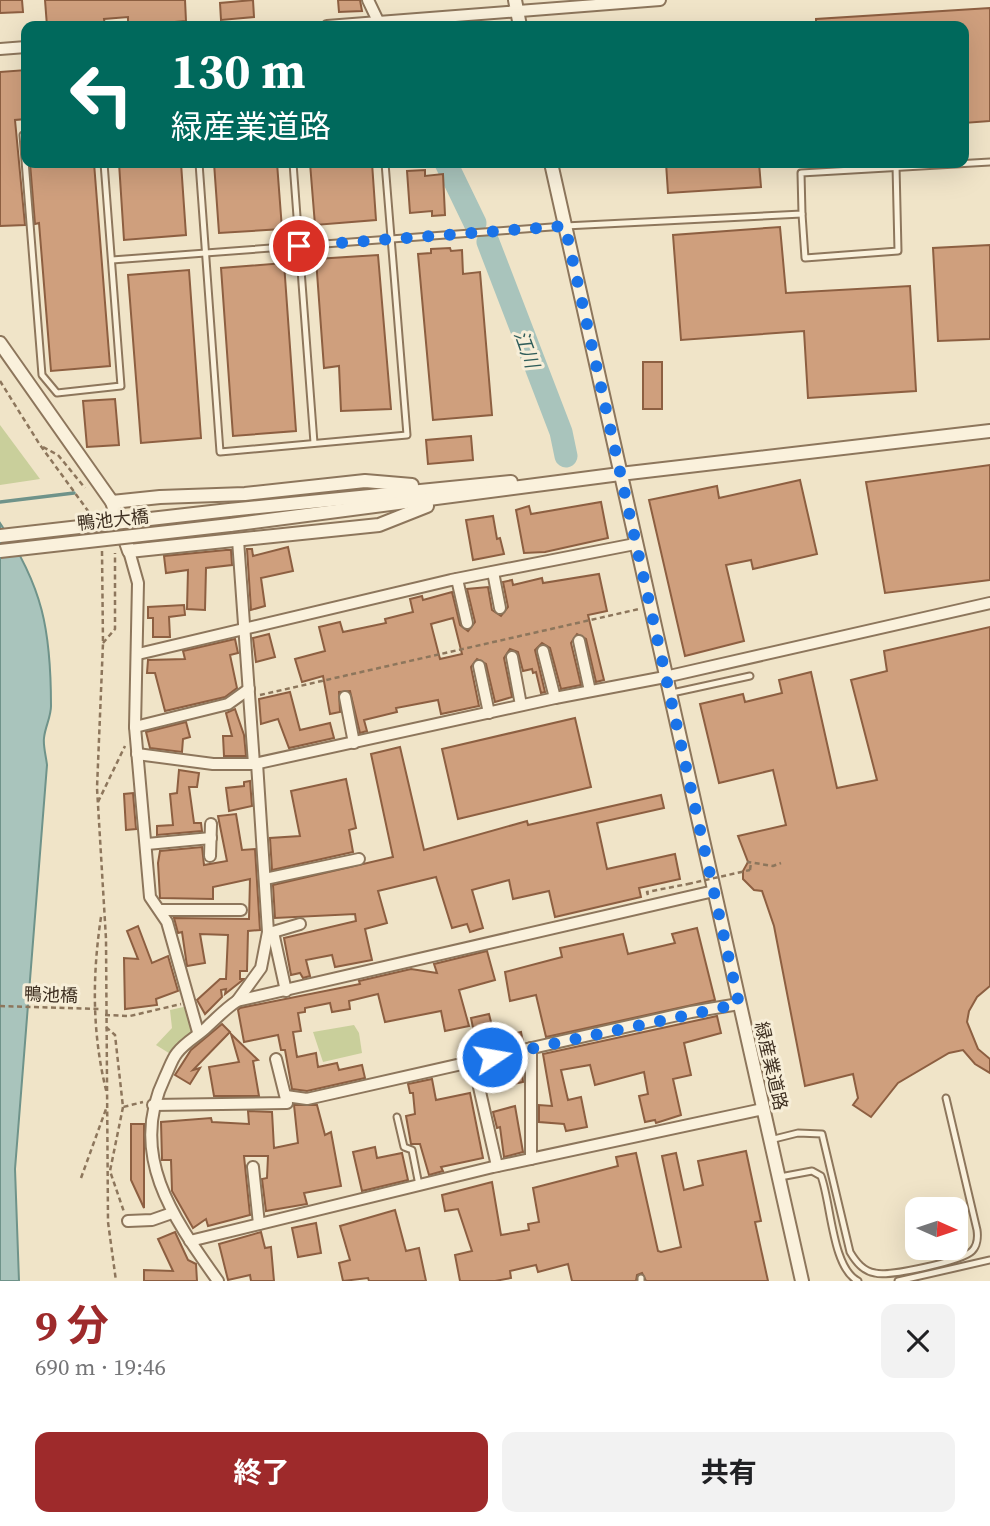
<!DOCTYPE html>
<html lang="ja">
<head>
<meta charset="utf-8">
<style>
	:root { --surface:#fff; --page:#f2f2f2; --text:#202124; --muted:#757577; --accent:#9e2a2b }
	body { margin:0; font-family:"Source Serif 4","Noto Sans JP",serif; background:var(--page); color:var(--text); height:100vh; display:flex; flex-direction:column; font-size:26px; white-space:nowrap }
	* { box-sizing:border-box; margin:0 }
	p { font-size:23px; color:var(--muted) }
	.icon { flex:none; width:38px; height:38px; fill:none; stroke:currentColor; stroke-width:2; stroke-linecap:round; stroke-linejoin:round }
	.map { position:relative; height:1281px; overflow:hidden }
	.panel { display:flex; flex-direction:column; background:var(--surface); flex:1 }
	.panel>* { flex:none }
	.banner { position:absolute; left:21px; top:21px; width:948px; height:147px; border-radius:14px; box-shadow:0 7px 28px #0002; background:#00695c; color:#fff; overflow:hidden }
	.needle { width:46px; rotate:93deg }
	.fabs { position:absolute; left:905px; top:1197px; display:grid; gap:14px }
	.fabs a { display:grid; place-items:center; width:63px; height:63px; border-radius:14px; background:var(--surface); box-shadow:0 7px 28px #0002; font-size:35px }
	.pin { position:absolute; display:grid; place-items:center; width:60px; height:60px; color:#fff; margin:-30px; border:4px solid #fff; border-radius:50%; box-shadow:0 2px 7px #0007 }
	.me { position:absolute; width:77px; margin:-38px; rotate:78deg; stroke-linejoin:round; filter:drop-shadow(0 0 5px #0008) }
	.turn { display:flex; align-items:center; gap:24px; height:147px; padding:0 35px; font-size:32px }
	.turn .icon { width:91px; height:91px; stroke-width:2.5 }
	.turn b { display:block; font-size:49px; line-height:60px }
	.round { display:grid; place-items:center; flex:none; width:74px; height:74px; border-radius:14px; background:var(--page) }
	.head { display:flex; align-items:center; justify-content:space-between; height:119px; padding:0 35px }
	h1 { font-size:42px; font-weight:700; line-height:52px; color:var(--accent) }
	.button { display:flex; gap:14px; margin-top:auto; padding:14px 35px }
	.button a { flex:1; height:80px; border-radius:14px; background:var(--accent); color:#fff; font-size:28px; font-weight:700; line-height:80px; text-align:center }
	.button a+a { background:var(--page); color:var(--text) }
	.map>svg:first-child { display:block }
	.green { fill:#c9cf9b }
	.water { fill:#a9c4bc; stroke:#6f938a; stroke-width:2 }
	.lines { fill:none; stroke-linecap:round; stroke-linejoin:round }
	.stream { stroke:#6f938a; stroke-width:3.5 }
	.river { stroke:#a9c4bc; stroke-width:23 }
	.building { fill:#cf9f7d; stroke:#8d5f41; stroke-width:2; fill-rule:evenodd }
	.service-casing { stroke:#8d765c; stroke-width:9 }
	.minor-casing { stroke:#8d765c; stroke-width:14 }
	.tertiary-casing { stroke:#8d765c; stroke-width:16 }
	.path { stroke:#8d765c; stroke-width:2.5; stroke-dasharray:5 3.5; stroke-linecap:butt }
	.service { stroke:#faf1dc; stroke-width:5 }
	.minor { stroke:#faf1dc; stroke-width:10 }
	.tertiary { stroke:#faf1dc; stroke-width:12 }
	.tertiary-bridge-casing { stroke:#8d765c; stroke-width:16; stroke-linecap:butt }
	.path-bridge { stroke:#8d765c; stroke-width:2.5; stroke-dasharray:5 3.5; stroke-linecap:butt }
	.tertiary-bridge { stroke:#faf1dc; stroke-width:12 }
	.route { stroke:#1a73e8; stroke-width:12; stroke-dasharray:0 21.6 }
	.labels { text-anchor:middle; stroke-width:6; stroke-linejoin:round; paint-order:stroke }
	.street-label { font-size:18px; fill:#3d2e20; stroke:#f7eed8 }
	.water-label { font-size:19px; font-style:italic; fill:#2f5d5a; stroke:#f7eed8 }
</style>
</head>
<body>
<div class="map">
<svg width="990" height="1281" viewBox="0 0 990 1281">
	<rect width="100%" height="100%" fill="#f0e4c8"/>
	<g class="green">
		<path d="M0,425L40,479L0,485Z"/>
		<path d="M188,1006L194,1030L172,1055L156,1045L172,1028L170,1010Z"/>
		<path d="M354,1025L359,1033L362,1053L323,1062L313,1032Z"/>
	</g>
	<path class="water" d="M0,523C43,586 51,631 51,706C51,717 45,727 44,738C43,746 46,756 47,765L15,1169L19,1281H0Z"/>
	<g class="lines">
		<path class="stream" d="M0,502L74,493"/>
		<g class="river">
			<path d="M446,163L475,223"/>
			<path d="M488,242L561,432L566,456"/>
		</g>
	</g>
	<g class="building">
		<path d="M0,0H22L23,12L0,13Z"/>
		<path d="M45,0H185L186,21L128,26V17L104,19L105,26H47Z"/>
		<path d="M253,0L254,17L221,20L220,3Z"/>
		<path d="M338,0H360L362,11L339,12Z"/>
		<path d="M990,8V121L964,123V26H816V19Z"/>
		<path d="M26,70V119L15,120L25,225L0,226V72Z"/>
		<path d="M30,163H94L110,366L51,371L39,223L35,224Z"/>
		<path d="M119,163H181L186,235L124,240Z"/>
		<path d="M214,163H277L282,229L219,233Z"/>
		<path d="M310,163H372L376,220L315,225Z"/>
		<path d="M666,163H759L761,187L668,193Z"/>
		<path d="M425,170V176L443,174L445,215L432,216V211L410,213L407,171Z"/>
		<path d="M780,227L786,293L910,286L916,391L808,398L804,331L681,340L673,235Z"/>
		<path d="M990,245V339L938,341L933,248Z"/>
		<path d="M450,248L451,251L462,250L463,274L480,272L492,415L433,420L418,254L431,253V249Z"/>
		<path d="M378,255L391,409L341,411L339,366L324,368L316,259Z"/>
		<path d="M284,263L296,431L233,436L221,268Z"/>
		<path d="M189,270L201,438L141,443L128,275Z"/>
		<rect x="643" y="362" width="19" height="47"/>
		<path d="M115,399L119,445L87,447L83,401Z"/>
		<path d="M471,436L473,460L428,464L426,440Z"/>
		<path d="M990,465V580L885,593L866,482Z"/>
		<path d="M800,480L817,554L753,569L751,560L726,565L744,641L685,656L649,500L717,486L719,498Z"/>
		<path d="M601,502L608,538L545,552L524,553L516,510L529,506L531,514Z"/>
		<path d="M493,516L497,539L500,538L504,554L473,560L466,520Z"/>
		<path d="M288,547L293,571L261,578L265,606L251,610L247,549H252L253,556Z"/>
		<path d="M226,550H231L232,565L206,568L205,610L187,609L188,570L166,573L164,556Z"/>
		<path d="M599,574L607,611L588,615L604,680L596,682L586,639L577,634L571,643L581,685L561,689L550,648L542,643L535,650L545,692L541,693L536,672L533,673L532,669L523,671L518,652L510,649L504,658L512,697L495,702L486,664L477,659L471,667L479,706L441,714L438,700L396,708L397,712L364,720L367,731L360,733L350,691L339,692L340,712L330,714L323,676L302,682L295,659L325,651L319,627L340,622L343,632L386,623L385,619L413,612L410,599L422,596L423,600L452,592L460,625L468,631L475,622L467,589L488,587L492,610L501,616L508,607L503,582L512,580L513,585L542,578L543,583ZM453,618L462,654L440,659L431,624Z"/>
		<path d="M184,605L185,615L169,617L170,637H153V618H148V607Z"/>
		<path d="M990,627V986L977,997L969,1011L967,1022L978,1049L990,1059V1073L975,1064L963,1050L949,1053L898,1083L871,1117L853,1105L858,1098L853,1074L805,1086L774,926L762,891L754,890L743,879V871L748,862L738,836L786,825L773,770L719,783L700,704L743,694L745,702L782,693L779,680L811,672L837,788L877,780L851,680L887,671L884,651Z"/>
		<path d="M269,634L275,657L256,662L253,638Z"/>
		<path d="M235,639L238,653L230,655L237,688L225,697L165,711L155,673H147L148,660L185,659L183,651Z"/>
		<path d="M290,692L300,730L330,723L334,738L289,748L278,719L261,724L259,699Z"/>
		<path d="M235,709L244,735L246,756H224L223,736H232L226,713Z"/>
		<path d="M575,718L591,787L458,819L442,749Z"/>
		<path d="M186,722L190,737L183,739L182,752L150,748L146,732Z"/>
		<path d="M400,747L424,850L527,821L528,825L661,795L664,808L597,823L607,869L675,854L680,879L639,888L641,897L555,917L549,891L513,899L509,880L472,890L483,928L470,932L467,924L452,928L436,877L378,891L387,923L365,929L372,960L335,967L332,955L306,960L310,976L303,978L300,973L291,975L284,938L356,921L355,914L275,918L273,885L393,857L371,754Z"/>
		<path d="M179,770L199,773L197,787H189L194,823H201L202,831L157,835V826L173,825L170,794L177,793Z"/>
		<path d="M346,779L356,828L349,830L353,852L272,870L270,838L300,836L291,791Z"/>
		<path d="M250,781L252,806L229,811L226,788L244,786V782Z"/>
		<path d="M133,793L136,829L126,830L124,794Z"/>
		<path d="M236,814L242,850L255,849L260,930L248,931L247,971H240V979H244L225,994L226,989L221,990L222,997L205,1014L197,1000L220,979H226L228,935L200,934L205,963L187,966L182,932L178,933L174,918L249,919L250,879L213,887V899L160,898L158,863L160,851L202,847L204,865L227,861L218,816Z"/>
		<path d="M138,926L152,963L168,956L178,991L156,999L157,1005L125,1009L124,958L138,959L127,931Z"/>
		<path d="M697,928L715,1000L546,1037L536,995L510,1001L505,972L562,957L560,948L623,934L628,954L675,943L672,934Z"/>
		<path d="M487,951L495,980L459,990L469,1026L445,1031L441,1011L385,1022L378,994L349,1001L350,1009L332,1012L330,1003L305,1008V1012L298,1013L301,1031L293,1032L297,1057L316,1053L318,1067L337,1063L339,1070L362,1065L365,1078L307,1091L292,1089L285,1050H281L278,1035L244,1042L238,1010L240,1008L360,984L359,981L411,969L437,973L434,964Z"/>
		<path d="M489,1014L495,1038L521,1032L523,1042L478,1052L471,1018Z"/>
		<path d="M717,1016L721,1033L684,1043L691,1075L673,1079L681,1115L656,1123L655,1120L645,1122L639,1096L648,1094L644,1072L595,1085L590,1065L561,1070L568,1100L581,1097L587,1127L566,1131L564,1124L539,1122V1105L552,1106L543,1054Z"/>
		<path d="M222,1024L230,1032L193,1070L200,1068L190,1084L175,1075L191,1050Z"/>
		<path d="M231,1034L258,1060L253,1061L259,1096H214L209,1067L239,1062Z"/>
		<path d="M521,1059L523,1082L490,1089L486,1067Z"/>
		<path d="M432,1079L436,1100L470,1093L483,1158L441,1167L443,1171L429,1175L420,1144H411L406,1116L415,1114L413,1093H410L408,1084Z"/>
		<path d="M294,1105H317L325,1135L331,1132L341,1186L304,1193L307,1204L266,1211L262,1179L267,1178L268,1156H244L250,1215L208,1226L206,1219L193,1228L172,1191L171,1160H162L161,1122L211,1118L212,1122L249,1124L248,1111L272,1112L274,1148L298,1143Z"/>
		<path d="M515,1106L523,1152L504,1157L500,1127L497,1128L493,1112Z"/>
		<path d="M131,1124H144V1208L131,1180Z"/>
		<path d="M375,1147L377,1158L402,1153L408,1180L362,1191L353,1152Z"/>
		<path d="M746,1151L761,1221L755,1222L768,1281H646L642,1273L637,1275L636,1281H572L568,1264L538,1272L536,1265L510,1271L511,1278L495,1281H460L455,1255L472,1251L458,1209L445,1211L442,1195L492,1182L501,1235L529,1230L528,1224L539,1222L533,1188L618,1166L616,1157L636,1153L658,1251L661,1252L681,1247L662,1156L676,1153L684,1190L703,1185L698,1161Z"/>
		<path d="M395,1210L406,1251L419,1248L426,1281H369L368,1278L343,1281L339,1263L350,1260L340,1226Z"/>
		<path d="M316,1223L321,1253L298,1257L292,1228Z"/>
		<path d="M175,1232L188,1260L196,1264L197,1281H144V1270L173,1271L158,1239Z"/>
		<path d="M261,1232L265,1248L271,1247L274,1281H251L250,1275L228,1280L219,1244Z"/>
	</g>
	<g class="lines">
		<g class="service-casing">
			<g id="service">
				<path d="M26,135H23L42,375L57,393L121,386L104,163"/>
				<path d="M199,163L220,452L407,435L385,163"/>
				<path d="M293,163L314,443"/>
				<path d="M802,214L805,258L898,251L896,166"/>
				<path d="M112,260L565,226L802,214L801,173L990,162"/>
				<path d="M672,693L750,676"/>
				<path d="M397,1117L404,1147L412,1150L419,1185"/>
				<path d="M770,1140L798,1133L822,1134L850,1252C856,1262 863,1271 875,1273C889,1277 962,1261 972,1251C977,1246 978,1237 977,1230L946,1098"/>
				<path d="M780,1177L812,1171L821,1176C831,1202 832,1268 858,1281"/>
				<path d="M641,1278V1281"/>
				<path d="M898,1281L990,1260"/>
			</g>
		</g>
		<g class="minor-casing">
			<g id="minor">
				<path d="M368,0L379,23"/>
				<path d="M327,26L660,0"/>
				<path d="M0,49L26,47"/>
				<path d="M238,540L254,764"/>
				<path d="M129,551L138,583L135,727L150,897L167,922L198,1032"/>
				<path d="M493,572L500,608"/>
				<path d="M457,579L467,623"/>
				<path d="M579,641L590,691"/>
				<path d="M543,651L555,698"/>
				<path d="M138,654L451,580L635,544"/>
				<path d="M512,657L521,705"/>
				<path d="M479,666L489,713"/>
				<path d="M345,697L354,743"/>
				<path d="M135,727L228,704L249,689"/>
				<path d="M137,754L213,764H254L555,698L665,677L990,603"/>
				<path d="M257,763L268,932H273"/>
				<path d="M147,844L211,838"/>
				<path d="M210,856L211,824"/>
				<path d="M265,879L359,859"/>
				<path d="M160,910H241"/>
				<path d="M286,991L273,932L300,924"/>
				<path d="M237,1001L261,968L268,932"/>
				<path d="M531,1048V1159"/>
				<path d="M473,1061L497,1166"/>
				<path d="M286,1096L307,1099L691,1012L739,1004"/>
				<path d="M153,1105L287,1103L276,1059"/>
				<path d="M253,1167L259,1224"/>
				<path d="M128,1221L152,1220L172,1213"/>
				<path d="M190,1241L493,1167L763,1109"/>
				<path d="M218,1281C174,1219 127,1155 165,1077C169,1069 172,1059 177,1053C186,1041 200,1035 209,1025C219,1016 225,1009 237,1001L714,891"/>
			</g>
		</g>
		<g class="tertiary-casing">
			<g id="tertiary">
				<path d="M515,0L520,26"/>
				<path d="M551,163L802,1281"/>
				<path d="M0,343L112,502L129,551L379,525L427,506"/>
				<path d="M112,502L160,497L245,494L365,481L412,485"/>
				<path d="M229,510L511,482"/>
				<path d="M230,525L620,474L990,431"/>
			</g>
		</g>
		<g class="path">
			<path d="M0,381L40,445L91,515"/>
			<path d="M43,447L58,455L85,488"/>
			<path d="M102,551L103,643L97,788L106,939L108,1222L116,1281"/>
			<path d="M103,643L115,629V553"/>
			<path d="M260,695L639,609"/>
			<path d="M98,802L125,746"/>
			<path d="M750,870L751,863L748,862L773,866L781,863"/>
			<path d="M648,895L647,892L688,884"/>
			<path d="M101,917C92,977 92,1035 107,1094"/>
			<path d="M105,1015L130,1016L181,1004"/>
			<path d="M106,1027L115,1035L123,1107L143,1102"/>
			<path d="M123,1107L110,1171L124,1212"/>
			<path d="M81,1178L106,1109"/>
		</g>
		<use href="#service" class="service"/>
		<use href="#minor" class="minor"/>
		<use href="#tertiary" class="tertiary"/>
		<g class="tertiary-bridge-casing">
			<g id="tertiary-bridge">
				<path d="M0,536L229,510"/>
				<path d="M0,551L230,525"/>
			</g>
		</g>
		<g class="path-bridge">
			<path d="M688,884L750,870"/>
			<path d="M0,1006L101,1009"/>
		</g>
		<use href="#tertiary-bridge" class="tertiary-bridge"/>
	</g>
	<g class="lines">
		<path class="route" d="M299,246L565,226L739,1004L492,1057"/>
	</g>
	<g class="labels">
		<g class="street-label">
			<text transform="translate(113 520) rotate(-6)" y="6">鴨池大橋</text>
			<text transform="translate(51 995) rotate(2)" y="6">鴨池橋</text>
			<text transform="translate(771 1066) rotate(77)" y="6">緑産業道路</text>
		</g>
		<g class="water-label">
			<text transform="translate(527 349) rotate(70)" y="7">江川</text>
		</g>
	</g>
</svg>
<div class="fabs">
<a><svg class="needle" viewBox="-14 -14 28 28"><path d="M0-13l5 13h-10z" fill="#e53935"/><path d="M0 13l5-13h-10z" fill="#757577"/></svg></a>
</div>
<div class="pin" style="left:299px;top:246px;background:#d93025"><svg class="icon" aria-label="arrive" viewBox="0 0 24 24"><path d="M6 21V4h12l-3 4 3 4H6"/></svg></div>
<svg class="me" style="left:492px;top:1057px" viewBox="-20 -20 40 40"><circle r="17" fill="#1a73e8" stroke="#fff" stroke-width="3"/><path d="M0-11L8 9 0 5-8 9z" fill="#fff"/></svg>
<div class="banner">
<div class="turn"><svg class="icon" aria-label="left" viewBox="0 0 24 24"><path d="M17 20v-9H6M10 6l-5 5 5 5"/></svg><div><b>130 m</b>緑産業道路</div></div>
</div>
</div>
<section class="panel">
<div class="head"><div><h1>9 分</h1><p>690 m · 19:46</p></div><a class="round"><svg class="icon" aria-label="close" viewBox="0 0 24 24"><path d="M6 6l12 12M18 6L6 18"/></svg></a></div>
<div class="button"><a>終了</a><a>共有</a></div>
</section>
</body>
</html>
